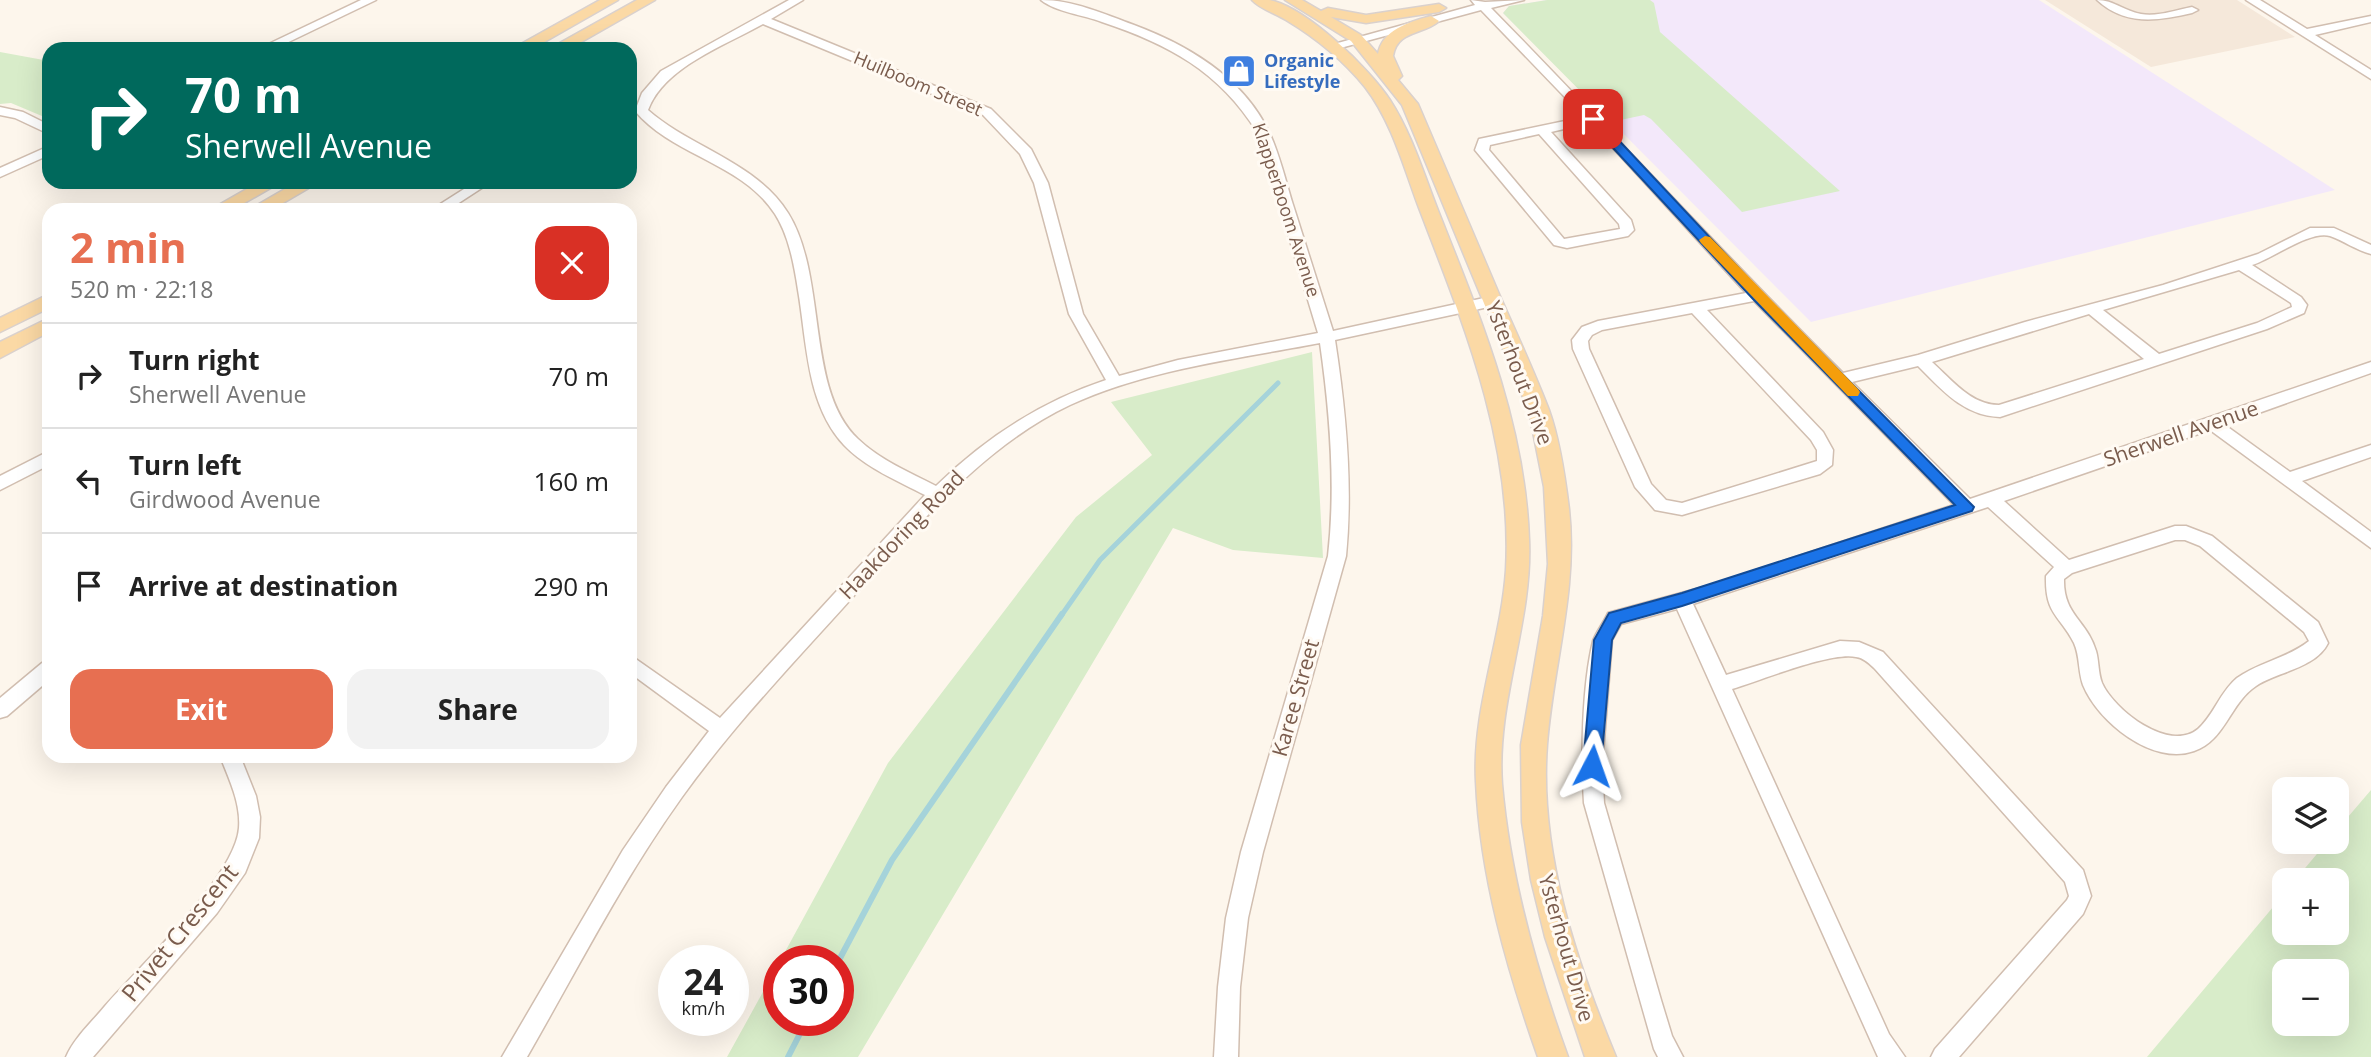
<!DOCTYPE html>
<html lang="en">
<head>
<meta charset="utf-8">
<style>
	:root { --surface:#fff; --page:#f2f2f2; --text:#222; --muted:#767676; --line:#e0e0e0; --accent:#e76f51 }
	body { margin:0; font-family:"Open Sans",sans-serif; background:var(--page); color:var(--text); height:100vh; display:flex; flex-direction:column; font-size:26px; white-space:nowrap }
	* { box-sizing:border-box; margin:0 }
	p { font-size:23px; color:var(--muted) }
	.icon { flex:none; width:38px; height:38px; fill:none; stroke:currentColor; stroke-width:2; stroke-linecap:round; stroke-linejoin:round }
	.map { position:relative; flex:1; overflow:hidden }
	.side { position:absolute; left:42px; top:203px; width:595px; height:560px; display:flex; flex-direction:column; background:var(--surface); border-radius:21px; box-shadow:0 7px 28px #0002 }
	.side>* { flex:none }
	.top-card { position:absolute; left:42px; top:42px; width:595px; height:147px; border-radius:21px; box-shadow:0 7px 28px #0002; background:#00695c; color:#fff; overflow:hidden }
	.fabs { position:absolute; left:2272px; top:777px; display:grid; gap:14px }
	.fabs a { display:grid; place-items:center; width:77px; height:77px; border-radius:14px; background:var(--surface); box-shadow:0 7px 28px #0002; font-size:35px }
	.speed { position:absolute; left:658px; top:945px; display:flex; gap:14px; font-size:35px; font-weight:700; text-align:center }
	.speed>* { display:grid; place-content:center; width:91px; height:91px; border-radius:50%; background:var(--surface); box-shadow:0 7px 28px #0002; line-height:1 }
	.speed small { font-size:18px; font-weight:400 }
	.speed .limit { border:10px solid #d22; background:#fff; color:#111 }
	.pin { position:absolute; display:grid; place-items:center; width:60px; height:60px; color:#fff; margin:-30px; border-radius:14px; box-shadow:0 4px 10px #0006 }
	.me { position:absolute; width:77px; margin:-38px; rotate:4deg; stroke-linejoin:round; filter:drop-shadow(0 0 5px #0008) }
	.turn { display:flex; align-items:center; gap:24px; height:147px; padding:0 28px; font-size:32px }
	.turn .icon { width:91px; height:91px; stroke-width:2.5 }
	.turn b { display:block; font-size:49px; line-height:60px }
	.round { display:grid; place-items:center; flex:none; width:74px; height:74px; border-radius:21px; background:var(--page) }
	.summary { display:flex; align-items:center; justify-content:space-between; height:119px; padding:0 28px }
	h1 { font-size:42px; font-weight:700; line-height:52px; color:var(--accent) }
	.cta { display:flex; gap:14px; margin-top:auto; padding:14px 28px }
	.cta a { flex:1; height:80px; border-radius:21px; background:var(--accent); color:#fff; font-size:28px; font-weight:700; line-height:80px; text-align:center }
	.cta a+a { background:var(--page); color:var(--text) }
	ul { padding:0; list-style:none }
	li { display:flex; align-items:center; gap:21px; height:105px; padding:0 28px; border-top:2px solid var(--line) }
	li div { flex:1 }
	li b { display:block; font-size:26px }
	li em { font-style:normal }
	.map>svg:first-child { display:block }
	.residential { fill:#f5e8da }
	.education { fill:#f3e8fa }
	.green { fill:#d8ecc9; fill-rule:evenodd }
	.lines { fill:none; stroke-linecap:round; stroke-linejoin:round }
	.stream-far1 { stroke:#a5d3da; stroke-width:5 }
	.stream { stroke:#a5d3da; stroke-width:6 }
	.minor-casing { stroke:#d1beb0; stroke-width:3 }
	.major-casing { stroke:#dad1cd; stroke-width:3 }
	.minor { fill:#fff; fill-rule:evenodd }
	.major { fill:#fbd9a5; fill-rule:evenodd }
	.route { fill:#1a73e8; stroke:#114b97; stroke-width:2 }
	.slow { fill:#f59e0b }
	.labels { text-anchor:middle; stroke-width:6; stroke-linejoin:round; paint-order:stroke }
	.far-shop-label { font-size:18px; font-weight:bold; fill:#366cbe; stroke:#fffaf3; text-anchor:start }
	.far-street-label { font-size:18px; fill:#7a5c4d; stroke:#fffaf3 }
	.street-label { font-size:21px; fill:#7a5c4d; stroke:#fffaf3 }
	.near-street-label { font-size:24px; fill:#7a5c4d; stroke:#fffaf3 }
</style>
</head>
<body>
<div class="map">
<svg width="2371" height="1057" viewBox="0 0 2371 1057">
	<rect width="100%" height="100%" fill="#fdf6ec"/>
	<path class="residential" d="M2045,0H2237L2295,37L2151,67Z"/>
	<path class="education" d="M1547,0H2039L2335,190L1811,322L1503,13L1509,6Z"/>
	<g class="green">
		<path d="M1547,0H1650L1654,3L1660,32L1840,191L1742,212L1651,119L1644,115L1611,122L1503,13L1509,6Z"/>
		<path d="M0,52L49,61V119L11,103L0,104Z"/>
		<path d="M1312,352L1323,558L1233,550L1173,528L858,1057H727L779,963V1020H838V961H780L888,763L1076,517L1152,455L1111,402Z"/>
		<path d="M2371,790V1057H2147L2284,894V933H2336V880H2295L2327,842H2336V831ZM2336,971V1024H2284V971Z"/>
	</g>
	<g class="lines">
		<path class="stream-far1" d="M1061,616L1100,560L1278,383"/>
		<g class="stream">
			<path d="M838,962L892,860L1062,614"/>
			<path d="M788,1057L807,1020"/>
		</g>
		<g class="minor-casing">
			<g id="minor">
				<path d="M361,0H376L274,49H258Z"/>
				<path d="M789,0H803L771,19L991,109L1031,149L1048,183L1083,314L1119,376L1178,360L1318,333L1257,132C1219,71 1168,44 1102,22C1084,15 1056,12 1041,0C1073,0 1104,14 1134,25C1188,45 1243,78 1269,132C1280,155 1286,183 1294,208C1307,249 1320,290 1333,331L1493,296L1500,301L1493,306L1335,340C1346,411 1353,485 1346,556L1263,852L1248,918L1240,987L1238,1057H1214L1218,987L1226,918L1241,852L1328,556C1336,486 1330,413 1320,343C1237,359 1148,369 1070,405C988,444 928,514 868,580C805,651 738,719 682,797C623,879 577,970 527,1057H502L623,850L666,787L709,731L630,673V655L720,718L925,495C898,481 866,468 844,445C806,404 807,342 798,290C794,264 789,236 775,214C742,163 673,156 635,111L642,93L661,71ZM763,24L983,115L1020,154L1034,183L1069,314L1106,380C1040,402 985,438 936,486C909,472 880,460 858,439C805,389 828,277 788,213C756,162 691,148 648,110C664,67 724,46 763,24Z"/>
				<path d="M1471,0L1485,2L1524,0L1491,8C1610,129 1723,254 1843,373L1918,355L2025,322L2163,285L2258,254L2310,228H2334L2371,245V254C2356,250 2344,241 2330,236C2310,230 2272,259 2252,265L2301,297L2307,305L2304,313L2267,329L2000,417C1964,416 1942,390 1918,366L1852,382L1970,499L2371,362V373L2225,425L2290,472L2371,445V457L2302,481L2371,532V548L2210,430L2004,501L2069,560L2175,526H2186L2212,536L2318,622L2328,643C2316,668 2277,672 2256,686C2230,703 2225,741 2194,751C2153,766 2098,722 2083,685C2078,671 2080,656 2074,643C2059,614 2045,615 2046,576L2054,567L1988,507L1693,604L1726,675L1840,641L1859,642L1883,652L2083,870L2091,896L2083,914L1959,1057H1931L1935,1049L2067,900L2069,896L2065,882L1875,669C1870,664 1864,658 1856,657C1832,651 1759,681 1732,689L1889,1034L1905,1057H1878L1677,609L1621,624L1612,640L1602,766L1604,803L1661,1000L1672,1036L1683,1057H1658L1654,1049L1584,803C1581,756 1582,687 1593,641C1596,632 1604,622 1608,613L1711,585L1954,505L1754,301L1707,310L1823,432L1833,450L1832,465L1820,474L1682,515L1655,510L1635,487L1573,349L1572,340L1582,327L1598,321L1746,293L1590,123L1551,132L1631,220L1634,230L1628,236L1567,248L1554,245L1475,150L1479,139L1584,117L1481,10L1333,50L1327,46L1475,5ZM1539,134L1619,224L1620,229L1564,239L1489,150L1490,145ZM2239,270L2291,303L2292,307L2257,323L2159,354L2103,310ZM1692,313L1811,440L1817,450V461L1682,503L1666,500L1651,484L1589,349L1588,341L1592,335L1602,330ZM2089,314L2144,359L1999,405C1971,405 1952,380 1932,362ZM2175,540H2185L2200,546L2304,632L2309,641C2288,658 2259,662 2237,678C2220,692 2214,715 2198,729C2169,753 2114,710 2102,683C2098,673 2099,661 2096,651C2087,620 2063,615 2064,579L2072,573Z"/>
				<path d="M2097,0C2114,0 2124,11 2141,14C2157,17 2176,10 2192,7L2198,10L2192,13C2158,21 2125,26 2097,0Z"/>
				<path d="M2246,0H2260L2307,29L2371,16V22L2315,35L2371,70V79Z"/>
				<path d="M0,107L23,112L49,125V134L15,118L0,115Z"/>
				<path d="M49,146V155L0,177V168Z"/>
				<path d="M475,182H491L448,210H431Z"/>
				<path d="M49,451V465L0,490V476Z"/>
				<path d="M49,661V680L7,716L0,718V698L42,663Z"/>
				<path d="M220,756H240L256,796L260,817L259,838L245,873L217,913L93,1057H66C74,1038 92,1022 105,1006C139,967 235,877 239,828C241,803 229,779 220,756Z"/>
			</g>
		</g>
		<g class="major-casing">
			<g id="major">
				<path d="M600,0H618L532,49H512Z"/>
				<path d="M637,0H655L569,49H549Z"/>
				<path d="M1252,0C1257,0 1264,0 1269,0C1305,6 1370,69 1390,100C1412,134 1424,175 1439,213C1481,319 1525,424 1529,539C1533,622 1496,701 1502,784C1510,877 1536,969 1568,1057H1538C1507,969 1480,876 1476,782C1472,710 1501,642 1506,570C1513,443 1464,325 1419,208C1404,168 1392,122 1365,87C1343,60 1316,38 1286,20C1275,13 1260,9 1252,0Z"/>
				<path d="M1285,0H1302L1321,11L1328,8L1366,15L1439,4L1446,8L1439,12L1366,23L1331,17L1361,35L1378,54C1382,30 1409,22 1431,16L1439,21C1423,35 1397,30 1393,56L1402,76L1398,80L1418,104C1445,167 1472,230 1499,294C1516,332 1534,371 1549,410C1560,441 1565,476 1569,509C1578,590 1553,665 1547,745C1539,851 1576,961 1616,1057H1585L1545,937L1531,880L1522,822L1521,745L1543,616L1548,564L1544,487L1529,412L1402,105L1351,41Z"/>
				<path d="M259,182H281L232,210H210Z"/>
				<path d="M297,182H319L271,210H249Z"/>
				<path d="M49,294V308L0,332V318Z"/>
				<path d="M49,318V332L0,358V342Z"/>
			</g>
		</g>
		<use href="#minor" class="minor"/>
		<use href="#major" class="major"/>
	</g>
	<path class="route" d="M1589,117H1597L1762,293L1974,507L1972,511L1682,606L1621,623L1612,640L1601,766L1598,771L1592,774L1585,771L1583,766L1594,640L1609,613L1682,593L1955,505L1753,299L1589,122Z"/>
	<path class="slow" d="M1705,236L1710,237L1858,389L1860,392L1858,396H1848L1701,243L1699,240Z"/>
	<defs>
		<g id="shop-square" transform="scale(1.75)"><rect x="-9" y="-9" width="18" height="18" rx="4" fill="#3f7fe0" stroke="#fffaf3"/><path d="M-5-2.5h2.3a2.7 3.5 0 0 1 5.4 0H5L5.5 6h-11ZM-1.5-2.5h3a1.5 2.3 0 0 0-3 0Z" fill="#fff"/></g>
	</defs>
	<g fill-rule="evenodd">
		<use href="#shop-square" x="1239" y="71"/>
	</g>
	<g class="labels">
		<g class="far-shop-label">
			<text x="1264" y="67">Organic<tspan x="1264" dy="21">Lifestyle</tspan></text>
		</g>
		<g class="far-street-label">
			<text transform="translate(918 84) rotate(23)" y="6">Huilboom Street</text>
			<text transform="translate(1286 210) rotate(72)" y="6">Klapperboom Avenue</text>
		</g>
		<g class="street-label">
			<text transform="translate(1519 373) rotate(69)" y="7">Ysterhout Drive</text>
			<text transform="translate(2181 434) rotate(-19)" y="7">Sherwell Avenue</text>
			<text transform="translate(902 535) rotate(-46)" y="7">Haakdoring Road</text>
			<text transform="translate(1296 698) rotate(-74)" y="7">Karee Street</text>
			<text transform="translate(1566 948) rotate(74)" y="7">Ysterhout Drive</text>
		</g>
		<g class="near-street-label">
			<text transform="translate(180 933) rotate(-51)" y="8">Privet Crescent</text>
		</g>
	</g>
</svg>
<div class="fabs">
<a><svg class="icon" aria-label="layers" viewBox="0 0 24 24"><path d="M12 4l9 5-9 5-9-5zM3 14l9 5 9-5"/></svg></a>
<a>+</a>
<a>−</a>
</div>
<div class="speed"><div>24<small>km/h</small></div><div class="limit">30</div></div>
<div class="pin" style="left:1593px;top:119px;background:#d93025"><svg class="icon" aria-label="arrive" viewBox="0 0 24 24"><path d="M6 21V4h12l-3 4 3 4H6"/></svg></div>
<svg class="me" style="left:1592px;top:766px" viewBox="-20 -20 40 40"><path d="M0-17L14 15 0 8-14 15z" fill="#1a73e8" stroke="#fff" stroke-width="4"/></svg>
<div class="top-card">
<div class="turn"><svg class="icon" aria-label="right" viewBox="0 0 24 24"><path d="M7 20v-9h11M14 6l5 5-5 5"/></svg><div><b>70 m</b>Sherwell Avenue</div></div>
</div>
<section class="side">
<div class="summary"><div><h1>2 min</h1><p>520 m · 22:18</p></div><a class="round" style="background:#d93025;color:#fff"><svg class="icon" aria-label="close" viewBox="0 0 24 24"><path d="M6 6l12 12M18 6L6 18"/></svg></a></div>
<ul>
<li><svg class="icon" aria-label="right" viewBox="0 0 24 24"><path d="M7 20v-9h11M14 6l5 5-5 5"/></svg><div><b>Turn right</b><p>Sherwell Avenue</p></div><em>70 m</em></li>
<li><svg class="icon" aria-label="left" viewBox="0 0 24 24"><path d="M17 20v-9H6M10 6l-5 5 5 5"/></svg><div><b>Turn left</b><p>Girdwood Avenue</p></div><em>160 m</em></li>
<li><svg class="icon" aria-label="arrive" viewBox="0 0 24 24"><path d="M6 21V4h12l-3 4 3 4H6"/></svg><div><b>Arrive at destination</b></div><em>290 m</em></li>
</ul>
<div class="cta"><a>Exit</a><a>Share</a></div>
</section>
</div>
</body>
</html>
